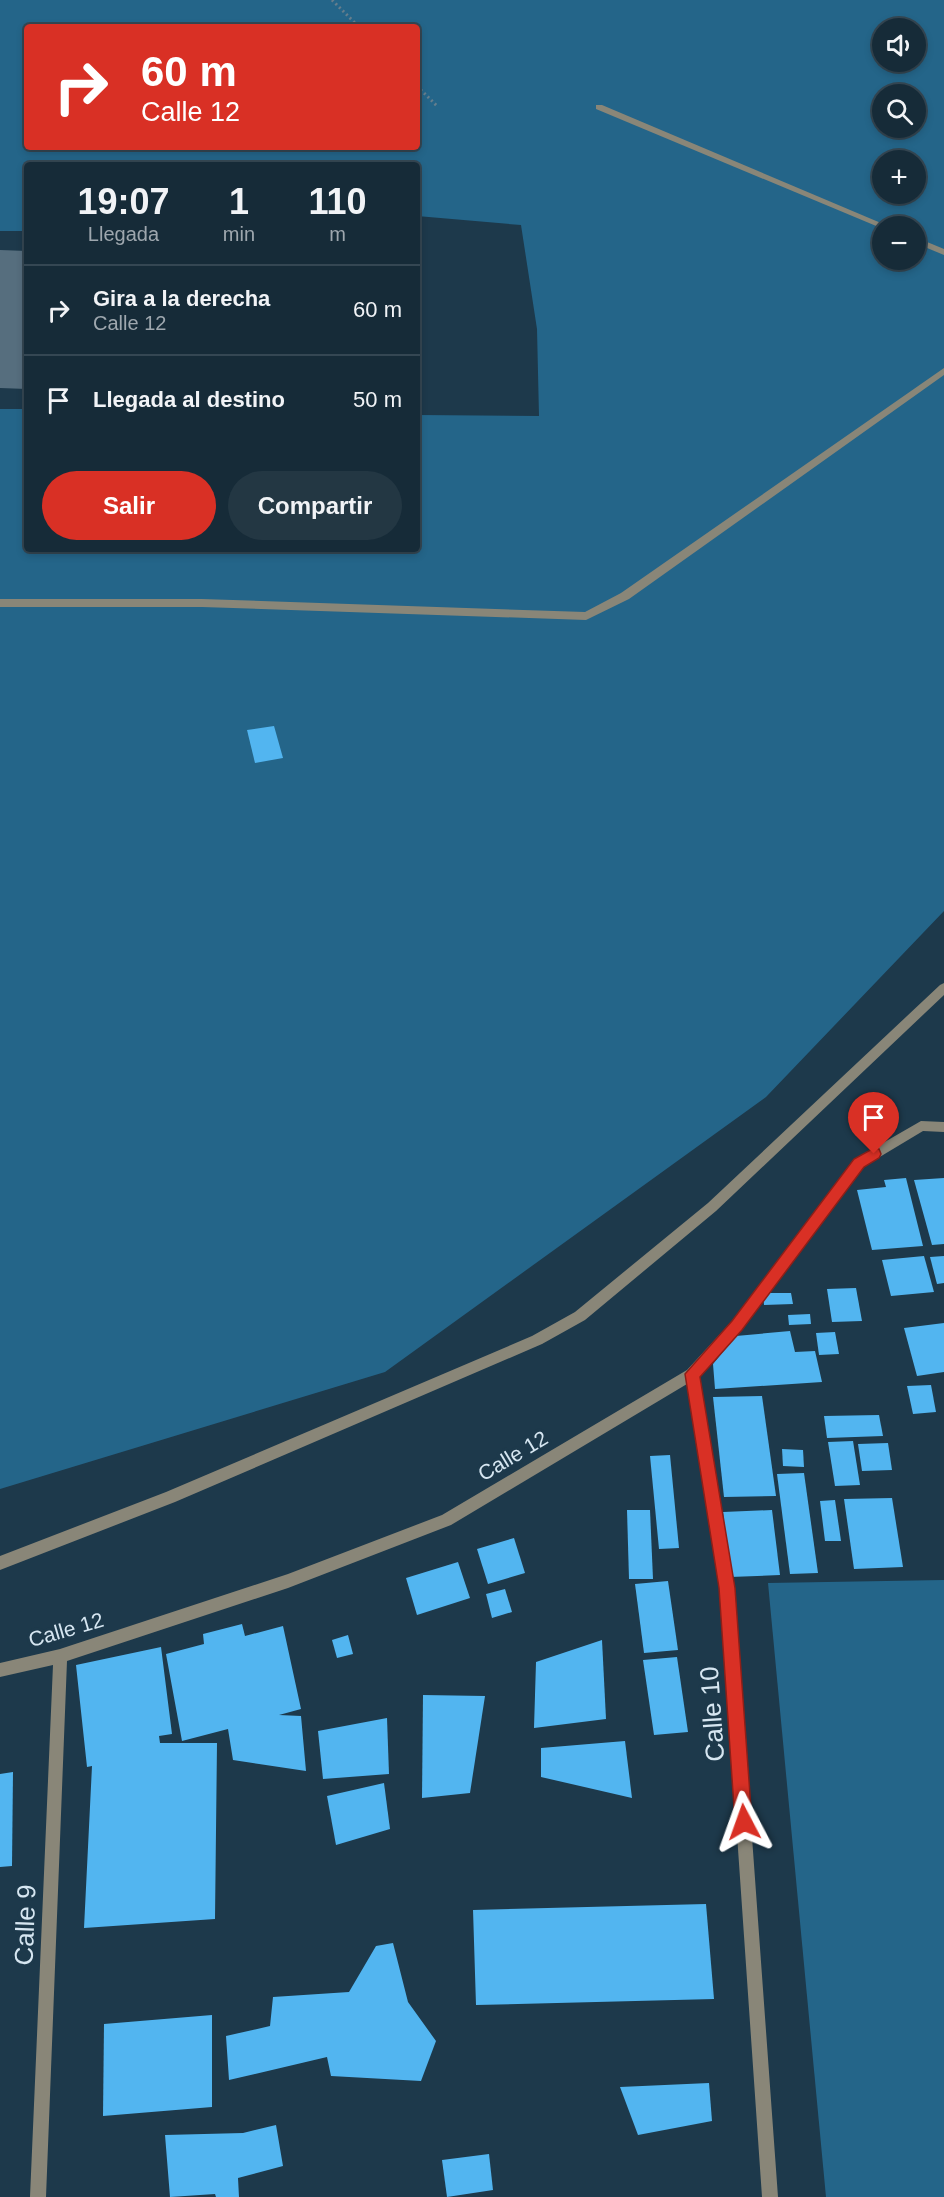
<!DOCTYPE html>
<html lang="es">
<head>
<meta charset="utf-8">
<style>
	:root { --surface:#162b38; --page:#233743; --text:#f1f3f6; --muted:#9ea7ae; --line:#354753; --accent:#d93025 }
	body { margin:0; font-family:Helvetica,sans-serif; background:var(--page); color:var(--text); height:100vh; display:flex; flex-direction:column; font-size:22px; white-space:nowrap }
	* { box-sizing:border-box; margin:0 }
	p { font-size:20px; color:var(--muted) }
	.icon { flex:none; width:33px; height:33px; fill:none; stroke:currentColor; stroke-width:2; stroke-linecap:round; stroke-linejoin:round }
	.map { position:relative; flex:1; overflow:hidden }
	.details { position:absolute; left:24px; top:162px; width:396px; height:390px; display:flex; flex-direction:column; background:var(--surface); border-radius:6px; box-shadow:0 3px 9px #0003,0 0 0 2px var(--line) }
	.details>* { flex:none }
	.banner { position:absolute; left:24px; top:24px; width:396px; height:126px; border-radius:6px; box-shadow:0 3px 9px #0003,0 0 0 2px var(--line); background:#d93025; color:#fff; overflow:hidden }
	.fabs { position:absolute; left:872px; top:18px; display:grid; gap:12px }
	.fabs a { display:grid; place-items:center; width:54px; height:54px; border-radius:50%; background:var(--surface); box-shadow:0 3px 9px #0003,0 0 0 2px var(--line); font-size:30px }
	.pin { position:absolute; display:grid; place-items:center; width:51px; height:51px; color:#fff; margin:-62px -26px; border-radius:50% 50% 50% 0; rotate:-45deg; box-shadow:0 0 6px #0007 }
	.pin .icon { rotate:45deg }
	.me { position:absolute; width:66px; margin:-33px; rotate:356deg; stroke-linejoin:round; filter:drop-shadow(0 0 4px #0008) }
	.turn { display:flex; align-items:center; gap:21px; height:126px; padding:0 18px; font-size:27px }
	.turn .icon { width:78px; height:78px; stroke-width:2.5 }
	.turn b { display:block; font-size:42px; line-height:51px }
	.eta { display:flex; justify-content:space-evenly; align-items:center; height:102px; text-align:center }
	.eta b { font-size:36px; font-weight:600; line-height:42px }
	.button { display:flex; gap:12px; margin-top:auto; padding:12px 18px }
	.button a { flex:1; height:69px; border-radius:36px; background:var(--accent); color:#fff; font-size:24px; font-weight:600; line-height:69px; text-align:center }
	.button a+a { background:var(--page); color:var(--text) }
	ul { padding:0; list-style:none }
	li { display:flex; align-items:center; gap:18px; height:90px; padding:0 18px; border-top:2px solid var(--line) }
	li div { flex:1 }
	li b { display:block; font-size:22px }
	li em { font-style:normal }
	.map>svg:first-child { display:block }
	.green { fill:#246589; fill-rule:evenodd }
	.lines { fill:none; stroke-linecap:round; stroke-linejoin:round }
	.runway { fill:#566e7e; fill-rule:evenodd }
	.building { fill:#52b5f0 }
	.path { stroke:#667e8d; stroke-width:3; stroke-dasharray:2 3; stroke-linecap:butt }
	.service { fill:#898678; fill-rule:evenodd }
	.minor { fill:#898678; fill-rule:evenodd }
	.route { fill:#d93025; stroke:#8d1f18; stroke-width:1.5 }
	.labels { text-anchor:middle; stroke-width:6; stroke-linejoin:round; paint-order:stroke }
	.street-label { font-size:21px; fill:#d6e6f1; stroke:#1d394b }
	.near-street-label { font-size:26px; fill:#d6e6f1; stroke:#1d394b }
</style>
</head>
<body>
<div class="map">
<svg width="944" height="2197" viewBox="0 0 944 2197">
	<rect width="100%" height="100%" fill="#1d394b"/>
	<g class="green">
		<path d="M0,0H944V911L766,1097L385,1372L0,1489V409H27V549H417V415L539,416L537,329L521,225L417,216V165H27V231H0ZM27,27H417V147H27ZM882,28H915V62H882ZM882,94H915V128H882ZM882,160H915V194H882ZM882,226H915V260H882Z"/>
		<path d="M944,1580V2197H826L768,1583Z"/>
	</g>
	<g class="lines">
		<path class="runway" d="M0,250L27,251V389L0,388Z"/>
	</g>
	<g class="building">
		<path d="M274,726L283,758L255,763L247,730Z"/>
		<path d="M906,1178L923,1246L872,1250L857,1190L886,1187L884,1180Z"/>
		<path d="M944,1178V1244L932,1245L914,1180Z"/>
		<path d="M924,1256L934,1292L891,1296L882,1260Z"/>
		<path d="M944,1256V1283L937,1284L930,1257Z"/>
		<path d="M856,1288L862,1321L832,1322L827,1289Z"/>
		<path d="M763,1293H791L793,1304L764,1305Z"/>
		<path d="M810,1314L811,1324L789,1325L788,1315Z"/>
		<path d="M944,1323V1372L917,1376L904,1328Z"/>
		<path d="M790,1331L795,1352L815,1351L822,1382L715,1389L713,1364L736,1336Z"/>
		<path d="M835,1332L839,1354L819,1355L816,1333Z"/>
		<path d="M931,1385L936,1412L913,1414L907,1386Z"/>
		<path d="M762,1396L776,1496L724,1497L713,1397Z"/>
		<path d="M879,1415L883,1436L827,1438L824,1416Z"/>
		<path d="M853,1441L860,1485L835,1486L828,1442Z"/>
		<path d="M888,1443L892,1470L862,1471L858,1444Z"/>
		<path d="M782,1449L803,1450L804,1467L783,1466Z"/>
		<path d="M670,1455L679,1548L659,1549L650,1456Z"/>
		<path d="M804,1473L818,1573L790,1574L777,1474Z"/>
		<path d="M892,1498L903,1567L854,1569L844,1499Z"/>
		<path d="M835,1500L841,1541H825L820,1501Z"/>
		<path d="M627,1510H650L653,1579H629Z"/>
		<path d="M772,1510L780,1575L730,1577L723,1512Z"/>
		<path d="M514,1538L525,1573L488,1584L477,1549Z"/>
		<path d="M458,1562L470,1598L417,1615L406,1578Z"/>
		<path d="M668,1581L678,1650L644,1653L635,1584Z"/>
		<path d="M505,1589L512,1612L492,1618L486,1594Z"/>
		<path d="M242,1624L245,1636L283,1626L301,1709L279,1715L301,1716L306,1771L233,1760L228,1729L182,1741L166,1654L204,1644L203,1634Z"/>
		<path d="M348,1635L353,1654L337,1658L332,1640Z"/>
		<path d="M602,1640L606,1719L534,1728L536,1662Z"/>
		<path d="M161,1647L172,1734L159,1736L160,1743H217L215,1919L84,1928L92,1766L87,1767L76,1665Z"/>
		<path d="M677,1657L688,1732L654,1735L643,1660Z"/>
		<path d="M423,1695L485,1696L470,1793L422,1798Z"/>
		<path d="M387,1718L389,1774L323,1779L318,1731Z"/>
		<path d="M625,1741L632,1798L541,1777V1748Z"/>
		<path d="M13,1772L12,1866L0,1867V1774Z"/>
		<path d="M384,1783L390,1829L336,1845L327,1796Z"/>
		<path d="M706,1904L714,1999L476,2005L473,1910Z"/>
		<path d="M393,1943L408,2002L436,2041L421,2081L331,2076L327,2057L229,2080L226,2036L270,2026L273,1997L349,1992L376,1946Z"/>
		<path d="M212,2015V2107L103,2116L104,2024Z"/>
		<path d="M709,2083L712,2121L638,2135L620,2087Z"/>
		<path d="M276,2125L283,2166L238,2178L239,2197H216L215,2194L170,2197L165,2135L243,2133Z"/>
		<path d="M489,2154L493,2190L447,2197L442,2160Z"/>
	</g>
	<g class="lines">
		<g class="path">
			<path d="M332,0L359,27"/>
			<path d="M417,86L437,106"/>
		</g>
		<g class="service">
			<path d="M596,105H602L888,226L881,228L596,109Z"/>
			<path d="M915,237L944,249V255L915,243Z"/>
			<path d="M944,368V375L629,599L586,620L202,607H0V599H202L585,612L621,593Z"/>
			<path d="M944,983V995L716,1211L585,1320L542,1344L175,1502L0,1570V1556L166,1492L532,1336L575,1312L708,1203L940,985Z"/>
		</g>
		<path class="minor" d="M921,1121L944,1122V1132L923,1131L863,1167L742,1329L699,1376L734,1588L778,2197H762L720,1588L687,1384L451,1525L288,1588L67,1661L46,2197H30L53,1665L0,1677V1663L60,1649L288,1574L442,1515L687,1370L732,1321L855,1159Z"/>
	</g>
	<path class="route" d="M874,1148L879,1149L881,1154L879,1158L864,1167L742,1330L700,1377L735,1588L752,1822L750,1828L744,1831L738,1828L735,1822L719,1588L685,1374L732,1321L854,1159Z"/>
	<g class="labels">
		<g class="street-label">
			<text transform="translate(513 1456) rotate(-31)" y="7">Calle 12</text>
			<text transform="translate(66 1630) rotate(-16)" y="7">Calle 12</text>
		</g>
		<g class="near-street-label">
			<text transform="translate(712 1714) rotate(-94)" y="9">Calle 10</text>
			<text transform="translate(25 1925) rotate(-88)" y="9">Calle 9</text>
		</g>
	</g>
</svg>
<div class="fabs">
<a><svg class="icon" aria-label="sound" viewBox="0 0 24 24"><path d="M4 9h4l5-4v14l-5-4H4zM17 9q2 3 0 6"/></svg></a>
<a><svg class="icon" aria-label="search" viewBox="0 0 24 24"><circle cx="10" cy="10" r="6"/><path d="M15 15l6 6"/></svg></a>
<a>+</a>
<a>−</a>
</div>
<div class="pin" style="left:874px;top:1154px;background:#d93025"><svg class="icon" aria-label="arrive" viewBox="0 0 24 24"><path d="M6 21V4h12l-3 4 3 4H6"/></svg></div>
<svg class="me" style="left:744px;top:1822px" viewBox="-20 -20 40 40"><path d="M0-17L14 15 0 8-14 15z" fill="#d93025" stroke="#fff" stroke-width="4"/></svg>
<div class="banner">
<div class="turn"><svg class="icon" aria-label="right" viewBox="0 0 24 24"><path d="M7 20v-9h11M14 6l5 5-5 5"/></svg><div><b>60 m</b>Calle 12</div></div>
</div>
<section class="details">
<div class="eta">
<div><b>19:07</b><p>Llegada</p></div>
<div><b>1</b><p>min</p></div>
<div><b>110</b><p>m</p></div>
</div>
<ul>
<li><svg class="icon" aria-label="right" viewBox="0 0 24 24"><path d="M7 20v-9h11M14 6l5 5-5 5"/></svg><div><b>Gira a la derecha</b><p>Calle 12</p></div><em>60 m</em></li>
<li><svg class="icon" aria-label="arrive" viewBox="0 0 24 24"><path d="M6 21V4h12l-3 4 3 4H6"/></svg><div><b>Llegada al destino</b></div><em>50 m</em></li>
</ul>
<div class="button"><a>Salir</a><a>Compartir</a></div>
</section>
</div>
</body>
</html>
